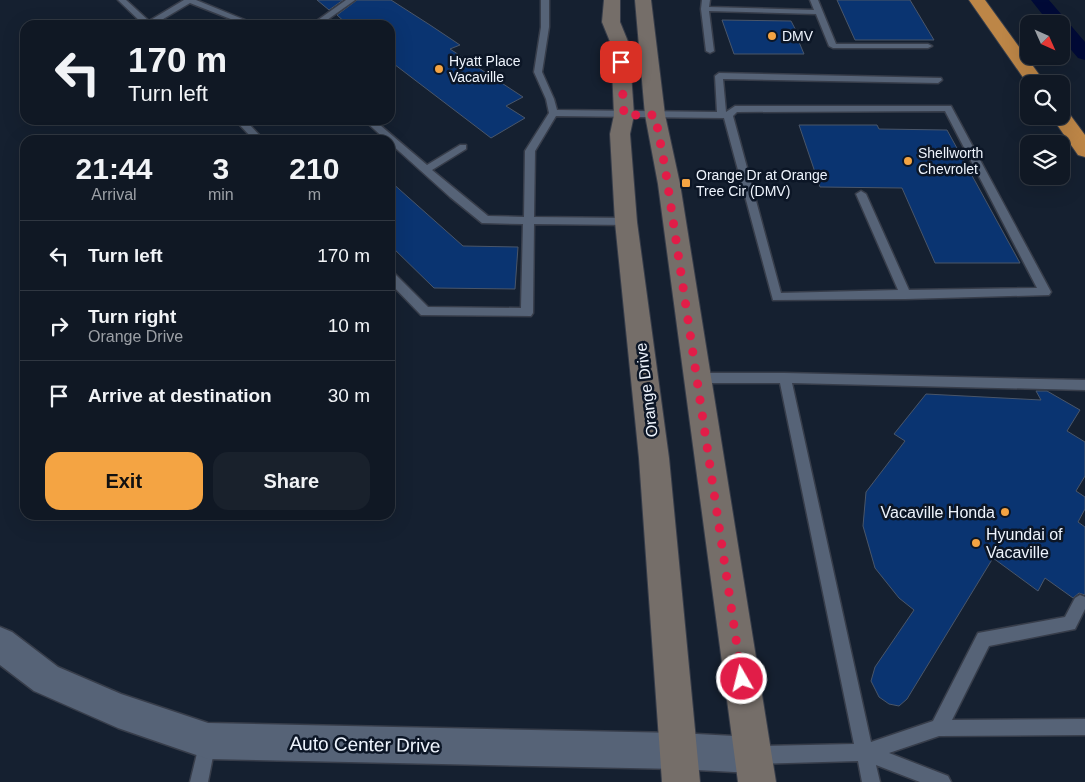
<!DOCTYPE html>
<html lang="en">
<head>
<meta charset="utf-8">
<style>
	:root { --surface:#101824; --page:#19212c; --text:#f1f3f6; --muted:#9ca0a6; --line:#303741; --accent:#f4a443 }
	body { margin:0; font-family:Helvetica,sans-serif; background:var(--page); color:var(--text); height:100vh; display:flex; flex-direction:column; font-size:19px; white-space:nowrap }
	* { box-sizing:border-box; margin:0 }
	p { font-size:16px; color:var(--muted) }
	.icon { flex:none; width:28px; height:28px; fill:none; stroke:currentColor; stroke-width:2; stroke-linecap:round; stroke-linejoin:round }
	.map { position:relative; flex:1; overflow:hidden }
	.details { position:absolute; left:20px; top:135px; width:375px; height:385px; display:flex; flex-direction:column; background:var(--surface); border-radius:15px; box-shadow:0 5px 20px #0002,0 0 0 1px var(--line) }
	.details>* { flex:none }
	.banner { position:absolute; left:20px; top:20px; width:375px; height:105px; border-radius:15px; box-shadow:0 5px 20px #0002,0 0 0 1px var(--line); background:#101824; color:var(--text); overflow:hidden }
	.needle { width:32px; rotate:135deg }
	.fabs { position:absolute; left:1020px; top:15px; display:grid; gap:10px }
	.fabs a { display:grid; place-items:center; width:50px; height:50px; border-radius:10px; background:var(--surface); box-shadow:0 5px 20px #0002,0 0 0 1px var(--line); font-size:25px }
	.pin { position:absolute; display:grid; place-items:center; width:42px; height:42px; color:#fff; margin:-21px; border-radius:10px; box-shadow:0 2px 8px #0006 }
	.me { position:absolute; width:55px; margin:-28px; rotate:352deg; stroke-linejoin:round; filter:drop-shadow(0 0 4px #0008) }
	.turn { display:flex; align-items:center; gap:18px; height:105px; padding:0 25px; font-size:22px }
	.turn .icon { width:65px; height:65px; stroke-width:2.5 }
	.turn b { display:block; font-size:35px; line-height:42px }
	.eta { display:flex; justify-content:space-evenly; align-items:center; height:85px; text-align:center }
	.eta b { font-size:30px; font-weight:600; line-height:35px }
	.primary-button { display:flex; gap:10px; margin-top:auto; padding:10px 25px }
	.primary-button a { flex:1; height:58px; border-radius:15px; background:var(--accent); color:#111; font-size:20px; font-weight:600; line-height:58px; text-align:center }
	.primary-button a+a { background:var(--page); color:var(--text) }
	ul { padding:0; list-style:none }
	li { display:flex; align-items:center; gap:15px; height:70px; padding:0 25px; border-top:1px solid var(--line) }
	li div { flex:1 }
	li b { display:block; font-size:19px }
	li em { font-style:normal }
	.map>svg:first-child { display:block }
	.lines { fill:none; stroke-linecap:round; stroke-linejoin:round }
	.canal { fill:#000a37; fill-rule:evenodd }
	.building { fill:#0a3471; stroke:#4a5669 }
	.lane-casing { stroke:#373d4a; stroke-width:3 }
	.street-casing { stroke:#373d4a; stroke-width:3 }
	.secondary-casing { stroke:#373d4a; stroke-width:2 }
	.highway-casing { stroke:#373d4a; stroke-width:2 }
	.lane { fill:#566377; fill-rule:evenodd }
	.street { fill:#566377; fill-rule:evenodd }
	.secondary { fill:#756e69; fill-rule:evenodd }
	.highway { fill:#bd8647; fill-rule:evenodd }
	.route { stroke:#e11d48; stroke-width:9; stroke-dasharray:0 16.2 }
	.poi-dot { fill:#f4a443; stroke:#0c1626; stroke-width:2 }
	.labels { text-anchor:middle; stroke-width:5; stroke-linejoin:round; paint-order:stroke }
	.far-poi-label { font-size:14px; fill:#eef4fd; stroke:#0c1626; text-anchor:start }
	.street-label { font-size:16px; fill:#eef4fd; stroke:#0c1626 }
	.poi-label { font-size:16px; fill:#eef4fd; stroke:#0c1626; text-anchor:end }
	.near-street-label { font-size:19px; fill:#eef4fd; stroke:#0c1626 }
</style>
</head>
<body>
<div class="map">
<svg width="1085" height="782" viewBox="0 0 1085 782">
	<rect width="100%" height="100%" fill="#152030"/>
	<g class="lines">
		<path class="canal" d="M1031,0H1049L1085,42V60L1078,58L1061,38V24H1050Z"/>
	</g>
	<g class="building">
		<path d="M317,0H343L329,10Z"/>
		<path d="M357,0H391L430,25L460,45L450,49L523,97L506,106L525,118L491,138L390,61V25H348L337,15Z"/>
		<path d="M837,0H910L934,40H855Z"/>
		<path d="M722,20L791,21L802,42H799L804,54H734Z"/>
		<path d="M799,125H877L879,129L947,130L1020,263H935L902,188L820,187Z"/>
		<path d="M390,181L463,246L518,247L515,289L434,288L390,245Z"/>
		<path d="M1036,391H1047L1080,410L1067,431L1085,442V476L1076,491L1085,497V509L1078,522L1085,527V595L1079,593L1073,598L1045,578L1038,591L993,558L907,699L899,706L889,704L879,697L871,681L875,667L914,610L899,598L875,568L863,526L866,492L905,441L894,434L926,394L1041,400Z"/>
	</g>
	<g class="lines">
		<g class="lane-casing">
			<g id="lane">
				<path d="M118,0H126L149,21L184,0H196L257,25H246L190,3L153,25H144Z"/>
				<path d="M346,0H355L320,25H311Z"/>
				<path d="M541,0H549V27L542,72L554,99L557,110L717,112L715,76L719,73L941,78L942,80L938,83L723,79L726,112L735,106H951L1051,292L1049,295L906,299L773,300L724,118L556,116L535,151L534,217L626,218L630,219L631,222L630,225L534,224L533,313L531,316L421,315L390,283V272L394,273L428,307L521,308L523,224L482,223L450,197L390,143V140H386L364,120H374L427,165L460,145H466V149L432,170L488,216L524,217L525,151L549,113L546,99L534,72L541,27ZM945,111L1037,288L909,290L866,194L861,191L856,194L898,290L781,293L733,116L737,112Z"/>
				<path d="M702,0H710L709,7L814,10L810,0H818L836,44H928L932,46L928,48H833L829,46L816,14L709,11L714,51L710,53L706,51L701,9Z"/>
				<path d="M235,120H245L264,140H254Z"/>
				<path d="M697,373H785L1085,380V390L792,383L871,742L933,721L978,633L1065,617L1075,598L1080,595L1085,597V609L1075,629L989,646L952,720L1085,719V735L939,736L889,753L948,776L951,782H920L876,765L880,782H862L858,761L756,764L750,761L747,755L750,749L756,746L854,744L780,383H697L693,382L691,378L693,374Z"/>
				<path d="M208,733L214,735L216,741L208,782H190L200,741L202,735Z"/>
			</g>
		</g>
		<g class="street-casing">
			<path id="street" d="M0,627L12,632L58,667L121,694L208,723L678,733L753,737L766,742L771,755L766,768L753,773L678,769L208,759L118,728L34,691L0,665Z"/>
		</g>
		<g class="secondary-casing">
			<g id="secondary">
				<path d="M604,0H620V22L629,44L634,115L630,134L637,222L669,458L700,782H662L639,458L615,222L610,134L614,115L611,44L602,22Z"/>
				<path d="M635,0H651L665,115L680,184L776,782H738L658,184L645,115Z"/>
			</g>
		</g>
		<g class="highway-casing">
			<g id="highway">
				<path d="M969,0H985L1046,84H1029V86Z"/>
				<path d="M1061,110L1068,112L1085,135V157L1078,155L1051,116H1061Z"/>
			</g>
		</g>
		<use href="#lane" class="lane"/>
		<use href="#street" class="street"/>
		<use href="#secondary" class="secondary"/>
		<use href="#highway" class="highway"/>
	</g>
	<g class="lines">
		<path class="route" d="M621,62L624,115H655L665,167L742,679"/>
	</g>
	<g class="poi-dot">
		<circle cx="772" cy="36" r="5"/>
		<circle cx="439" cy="69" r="5"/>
		<circle cx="908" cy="161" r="5"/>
		<rect x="681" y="178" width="10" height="10" rx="2.5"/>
		<circle cx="1005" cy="512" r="5"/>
		<circle cx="976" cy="543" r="5"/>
	</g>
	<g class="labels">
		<g class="far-poi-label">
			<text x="782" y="41">DMV</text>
			<text x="449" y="66">Hyatt Place<tspan x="449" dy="16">Vacaville</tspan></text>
			<text x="918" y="158">Shellworth<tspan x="918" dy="16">Chevrolet</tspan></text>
			<text x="696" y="180">Orange Dr at Orange<tspan x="696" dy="16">Tree Cir (DMV)</tspan></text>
		</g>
		<g class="street-label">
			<text transform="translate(646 390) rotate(-97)" y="6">Orange Drive</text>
		</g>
		<g class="poi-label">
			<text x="995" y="518">Vacaville Honda</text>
			<text x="986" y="540" text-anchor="start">Hyundai of<tspan x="986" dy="18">Vacaville</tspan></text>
		</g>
		<g class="near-street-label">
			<text transform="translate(365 744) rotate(1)" y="7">Auto Center Drive</text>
		</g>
	</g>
</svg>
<div class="fabs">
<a><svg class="needle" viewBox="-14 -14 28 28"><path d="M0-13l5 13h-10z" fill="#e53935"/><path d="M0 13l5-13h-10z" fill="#9ca0a6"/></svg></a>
<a><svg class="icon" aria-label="search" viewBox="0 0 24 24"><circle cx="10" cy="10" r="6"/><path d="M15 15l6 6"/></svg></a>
<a><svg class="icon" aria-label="layers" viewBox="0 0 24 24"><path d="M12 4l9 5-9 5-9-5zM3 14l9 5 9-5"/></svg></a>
</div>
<div class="pin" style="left:621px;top:62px;background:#d93025"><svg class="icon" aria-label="arrive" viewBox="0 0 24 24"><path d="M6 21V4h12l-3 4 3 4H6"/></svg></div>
<svg class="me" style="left:742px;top:679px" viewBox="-20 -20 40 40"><circle r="17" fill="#e11d48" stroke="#fff" stroke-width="3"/><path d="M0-11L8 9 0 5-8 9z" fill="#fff"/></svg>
<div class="banner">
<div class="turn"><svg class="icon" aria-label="left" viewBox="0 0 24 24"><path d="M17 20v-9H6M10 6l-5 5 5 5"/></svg><div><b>170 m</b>Turn left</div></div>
</div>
<section class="details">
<div class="eta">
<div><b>21:44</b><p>Arrival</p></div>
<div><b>3</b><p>min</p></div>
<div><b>210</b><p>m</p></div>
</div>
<ul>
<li><svg class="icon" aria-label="left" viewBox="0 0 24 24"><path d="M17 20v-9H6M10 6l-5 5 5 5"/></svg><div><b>Turn left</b></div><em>170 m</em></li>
<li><svg class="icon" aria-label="right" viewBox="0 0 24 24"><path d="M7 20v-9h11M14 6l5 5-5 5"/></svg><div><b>Turn right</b><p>Orange Drive</p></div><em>10 m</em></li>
<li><svg class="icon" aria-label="arrive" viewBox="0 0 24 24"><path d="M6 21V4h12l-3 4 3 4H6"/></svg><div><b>Arrive at destination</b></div><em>30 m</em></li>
</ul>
<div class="primary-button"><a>Exit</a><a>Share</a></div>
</section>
</div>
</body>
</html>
